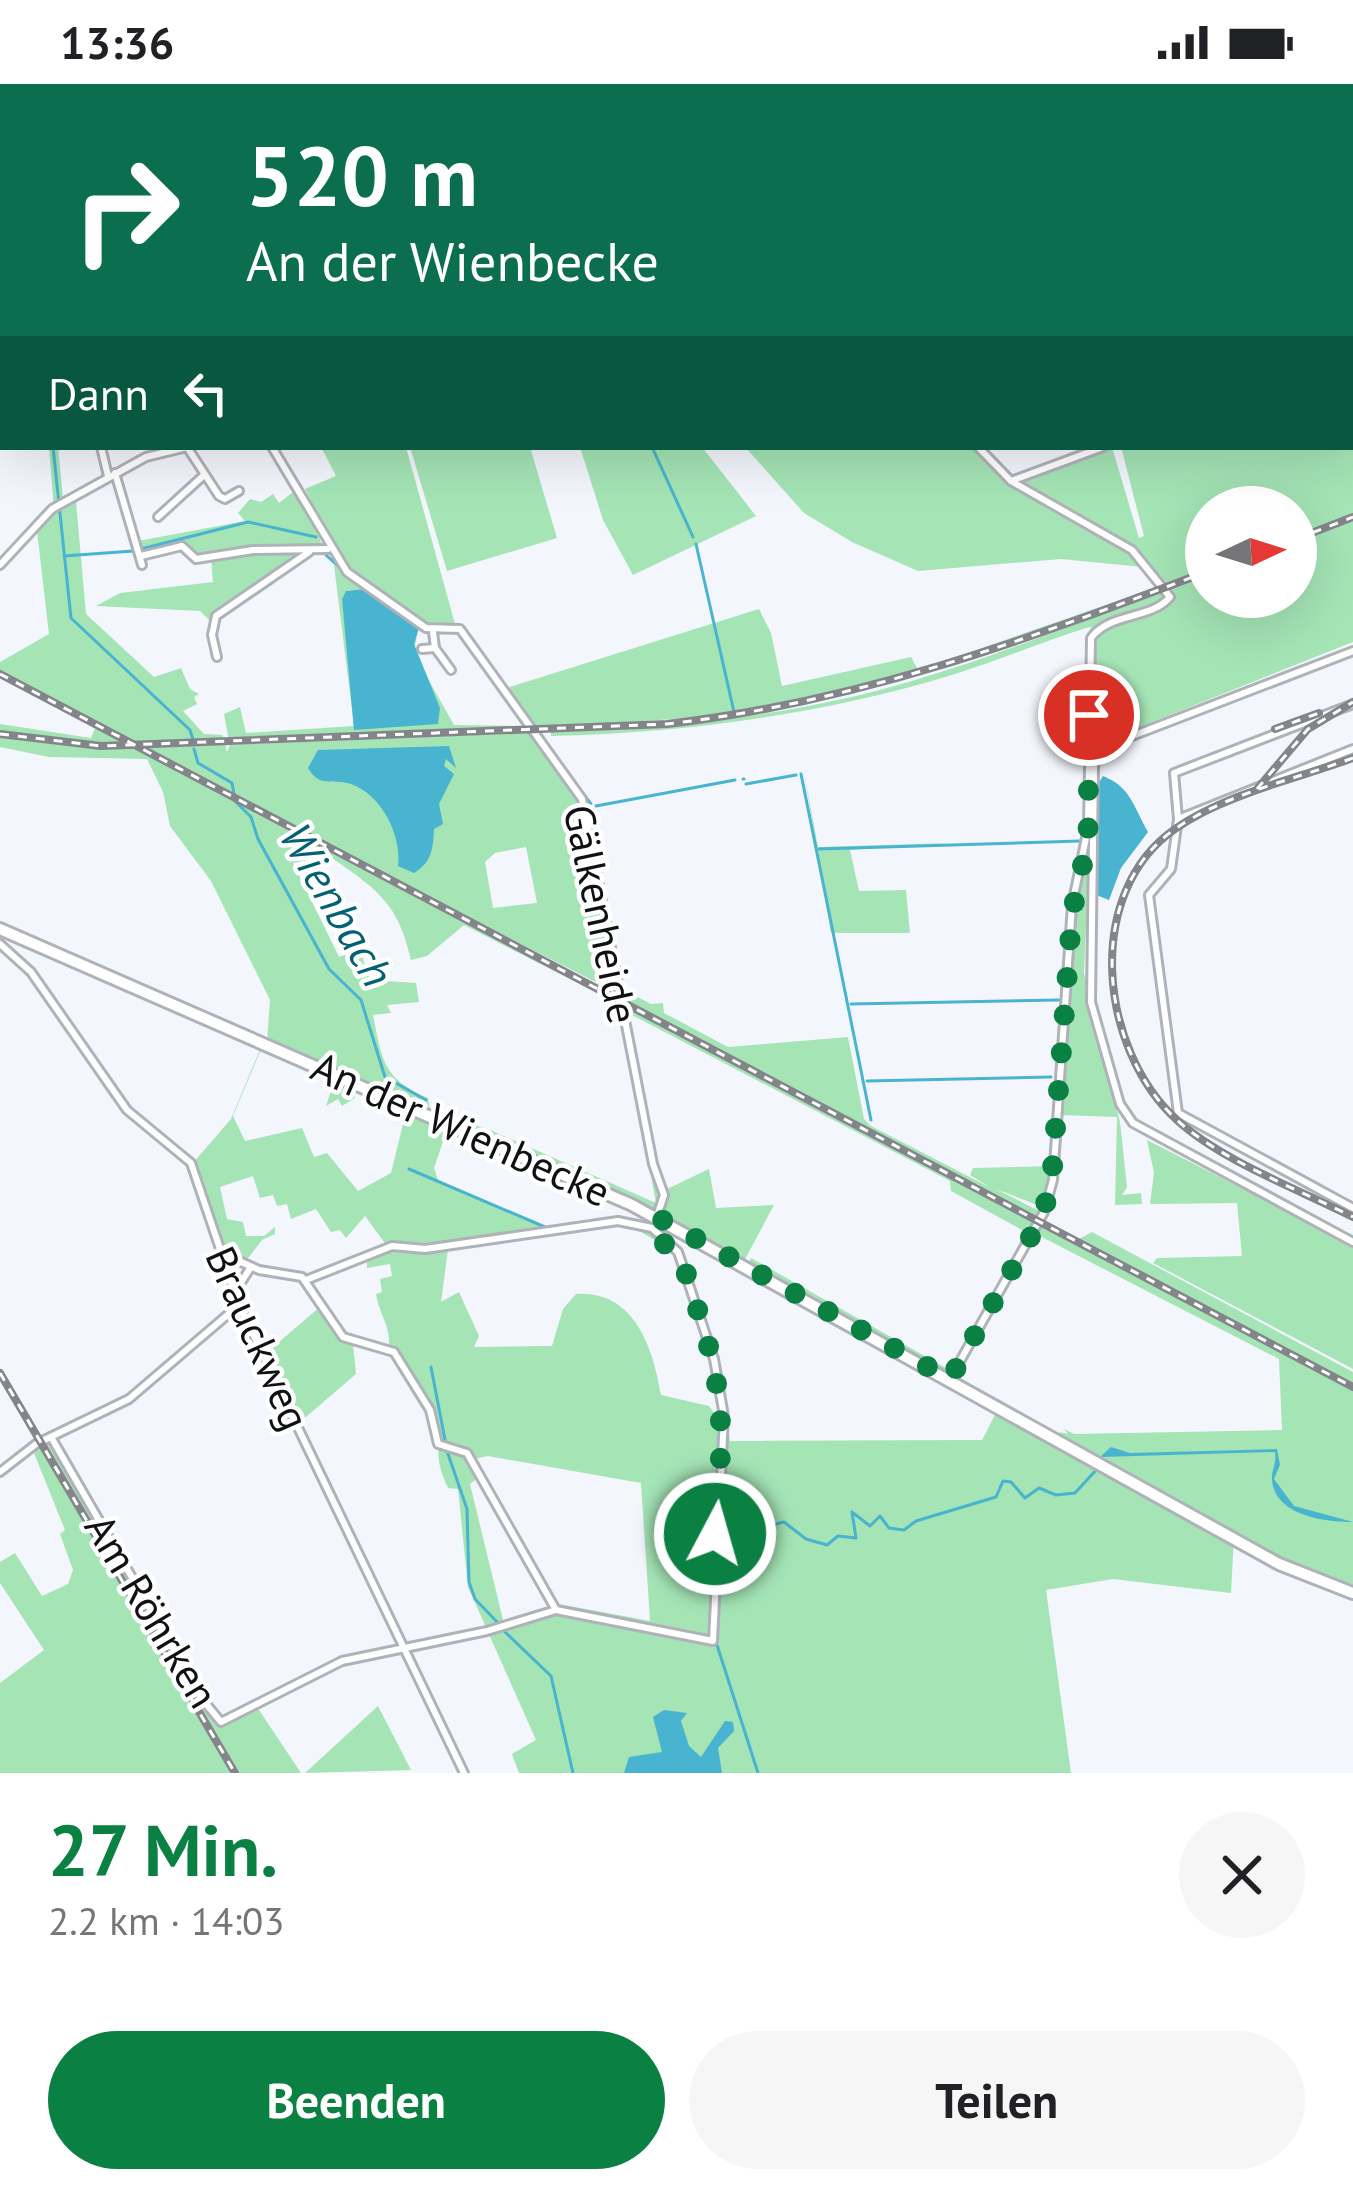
<!DOCTYPE html>
<html lang="de">
<head>
<meta charset="utf-8">
<style>
	:root { --surface:#fff; --page:#f6f6f6; --text:#202124; --muted:#757577; --accent:#0b8043 }
	body { margin:0; font-family:"PT Sans",sans-serif; background:var(--page); color:var(--text); height:100vh; display:flex; flex-direction:column; font-size:45px; white-space:nowrap }
	* { box-sizing:border-box; margin:0 }
	p { font-size:39px; color:var(--muted) }
	.icon { flex:none; width:66px; height:66px; fill:none; stroke:currentColor; stroke-width:2; stroke-linecap:round; stroke-linejoin:round }
	.map { position:relative; height:1689px; overflow:hidden }
	.details { display:flex; flex-direction:column; background:var(--surface); flex:1 }
	.details>* { flex:none }
	.hud { position:absolute; left:0px; top:0px; width:1353px; height:366px; box-shadow:0 12px 48px #0002; background:#0b6e4f; color:#fff; overflow:hidden }
	.needle { width:78px; rotate:86deg }
	.controls { position:absolute; left:1185px; top:402px; display:grid; gap:24px }
	.controls a { display:grid; place-items:center; width:132px; height:132px; border-radius:50%; background:var(--surface); box-shadow:0 12px 48px #0002; font-size:60px }
	.pin { position:absolute; display:grid; place-items:center; width:102px; height:102px; color:#fff; margin:-51px; border:6px solid #fff; border-radius:50%; box-shadow:0 3px 12px #0007 }
	.me { position:absolute; width:132px; margin:-66px; rotate:6deg; stroke-linejoin:round; filter:drop-shadow(0 0 9px #0008) }
	.turn { display:flex; align-items:center; gap:42px; height:252px; padding:0 48px; font-size:54px }
	.turn .icon { width:156px; height:156px; stroke-width:2.5 }
	.turn b { display:block; font-size:84px; line-height:102px }
	.then { display:flex; align-items:center; height:114px; padding:0 48px; background:#0003; gap:24px; font-size:45px }
	.round { display:grid; place-items:center; flex:none; width:126px; height:126px; border-radius:63px; background:var(--page) }
	.headline { display:flex; align-items:center; justify-content:space-between; height:204px; padding:0 48px }
	h1 { font-size:72px; font-weight:700; line-height:90px; color:var(--accent) }
	.button { display:flex; gap:24px; margin-top:auto; padding:24px 48px }
	.button a { flex:1; height:138px; border-radius:72px; background:var(--accent); color:#fff; font-size:48px; font-weight:700; line-height:138px; text-align:center }
	.button a+a { background:var(--page); color:var(--text) }
	.status { display:flex; justify-content:space-between; align-items:center; height:84px; padding:0 60px; background:var(--surface); direction:ltr }
	.status svg { height:33px; fill:currentColor }
	.map>svg:first-child { display:block }
	.green { fill:#a4e4b5; fill-rule:evenodd }
	.water { fill:#48b4cf }
	.lines { fill:none; stroke-linecap:round; stroke-linejoin:round }
	.stream { stroke:#48b4cf; stroke-width:3 }
	.street-casing { stroke:#b0b2b9; stroke-width:12 }
	.secondary-casing { stroke:#b0b2b9; stroke-width:16 }
	.street { stroke:#fff; stroke-width:6 }
	.secondary { stroke:#fff; stroke-width:10 }
	.rail-casing { stroke:#83858a; stroke-width:8 }
	.rail { stroke:#fff; stroke-width:3; stroke-dasharray:9; stroke-linecap:butt }
	.route { stroke:#0b8043; stroke-width:21; stroke-dasharray:0 37.8 }
	.labels { text-anchor:middle; stroke-width:9; stroke-linejoin:round; paint-order:stroke }
	.street-label { font-size:42px; fill:#101114; stroke:#fff }
	.water-label { font-size:45px; font-style:italic; fill:#046174; stroke:#fff }
</style>
</head>
<body>
<div class="status"><b>13:36</b><svg viewBox="0 0 49 12"><path d="M0 12V9h3v3zM5 12V6h3v6zM10 12V3h3v9zM15 12V0h3v12zM26 1h20v11H26zM47 4h2v5h-2z"/></svg></div>
<div class="map">
<svg width="1353" height="1689" viewBox="0 0 1353 1689">
	<rect width="100%" height="100%" fill="#f4f6fe"/>
	<g class="green">
		<path d="M1353,319V431L1296,453V423H1206V487L1168,501L1153,484L1061,475L918,487L852,458L804,429L745,363H975L1011,400L1112,363L1139,454L1144,452L1121,363H1350Z"/>
		<path d="M49,363H58L64,425L76,418L86,530L154,593L181,584L190,605L199,610L194,613L197,620L183,627L204,650L222,651L225,657L193,661L225,660L227,668L230,661L350,656L229,657L224,630L240,623L246,649L354,642L334,481L365,505L346,507L342,515L356,638L349,551L370,510L418,544L414,570L454,641L522,642L493,597L529,645L440,652L531,649L582,716L617,909L332,763L333,759L329,766L620,918L648,1063L623,938L613,917L464,841L427,872L411,876C398,817 375,804 329,772L293,779L339,873L360,866L370,896L416,899L419,918L387,921L391,929L373,931C382,976 383,995 428,1014L431,1033L652,1135L651,1139L620,1136L554,1145L616,1136L646,1141L648,1136L447,1046L434,1084L438,1096L545,1143L449,1158L441,1218L459,1208L479,1252L474,1263L552,1262L563,1225L576,1210C634,1206 653,1263 661,1311L709,1322L720,1337L715,1283L675,1168L629,1141L554,1147L616,1139C642,1142 670,1155 682,1178L718,1291L725,1357L717,1282L680,1169L655,1149L660,1138L1057,1358L1060,1348L1068,1350L1064,1345L1074,1350L1282,1346L1279,1275L1034,1149L1039,1140L1353,1306V1507L1299,1487L1234,1452L1231,1509L1113,1495L1046,1506L1071,1689H519L512,1670L536,1656L468,1503L458,1405L448,1404C430,1366 444,1362 436,1333C429,1308 407,1278 389,1260C390,1241 379,1230 376,1210L382,1208L380,1195L392,1192L390,1180L367,1184V1174L407,1161L387,1162L365,1132L346,1154L340,1146L331,1148L316,1125L291,1135L287,1120L277,1122L273,1111L260,1114L253,1092L220,1103L227,1135L243,1138L246,1152H264L275,1143V1150L262,1156L245,1178L220,1163L193,1079L231,1035L261,963L265,962L330,989L331,993L262,963L233,1032L245,1057L302,1044L314,1073L327,1069L358,1107L391,1089L406,1028L374,1021L376,1014L352,1004L355,1014L342,1022L338,1015L326,1022L335,995L407,1023L409,1019L337,983L350,992L267,957L270,916L211,797L170,742L163,708L147,675L49,673L0,663V651L78,663H151L118,651L126,660H78L0,648V640L91,654L96,642L116,651L0,589V578L49,550L37,447L0,484L54,425ZM526,763L537,819L493,824L485,778L495,769ZM659,1142L997,1327L982,1356L730,1357C728,1325 697,1180 677,1161C673,1157 666,1155 660,1152ZM471,1369L555,1523L644,1544L561,1529L505,1544L470,1400L478,1394L467,1371ZM488,1372L641,1399L650,1537L559,1520L474,1375Z"/>
		<path d="M321,363H406L455,540L429,542L344,481L305,405L336,392Z"/>
		<path d="M410,363H530L557,454L447,487Z"/>
		<path d="M580,363H702L756,432L633,491L603,436Z"/>
		<path d="M293,408L319,452L321,459L312,465L188,471L175,458L138,467V457L245,437L238,429L250,415L261,418L273,410L279,419Z"/>
		<path d="M1353,436V558L1092,662L1097,547L1089,543C1036,560 985,582 932,597C808,632 681,649 551,652V647C674,644 796,632 915,596C1014,567 1115,523 1206,490V513H1296V457Z"/>
		<path d="M253,467H307L215,531L212,539L200,527L96,522L120,509L213,498L211,473Z"/>
		<path d="M1161,502L914,590L836,610L720,632L534,644L506,604L759,525L771,549L782,602L911,573L918,586Z"/>
		<path d="M804,688L818,763L950,759L850,766L859,807L906,806L910,849H831Z"/>
		<path d="M599,726L590,732L591,740L624,906L651,920L663,919L664,929L728,963L848,953L864,1035L871,1042L991,1104L970,1091L973,1084L1053,1082L1042,1123L996,1105L1041,1128L1037,1135L625,916L588,730Z"/>
		<path d="M1090,749L1084,889L1120,1038L1127,1103L1122,1111L1141,1109L1142,1120L1115,1121L1117,1033L1061,1031L1074,817Z"/>
		<path d="M624,921L1034,1138V1140L1024,1147L951,1107L950,1097L634,932L629,936L652,1060Z"/>
		<path d="M435,1030L488,1045L656,1119L646,1065L662,1111L658,1127Z"/>
		<path d="M1147,1056L1353,1161V1285L1153,1179L1157,1174L1242,1172L1237,1119L1150,1120L1154,1089Z"/>
		<path d="M709,1085L716,1124L774,1121L744,1177L662,1132L665,1106Z"/>
		<path d="M1092,1148L1353,1288V1300L1077,1156Z"/>
		<path d="M751,1174L953,1288L952,1289L945,1290L748,1180Z"/>
		<path d="M321,1222L339,1252L353,1260L356,1290L300,1338L265,1270Z"/>
		<path d="M50,1355L218,1642L257,1623L301,1689H0V1599L44,1566L0,1499V1478L15,1469L42,1512L68,1500L73,1486L60,1450L65,1446L32,1364Z"/>
		<path d="M378,1622L411,1686L305,1689Z"/>
	</g>
	<g class="water">
		<path d="M365,505L419,544L414,560L440,624L438,640L354,646L342,515L346,507Z"/>
		<path d="M449,662L456,684L446,675L444,682L454,690L439,720L443,740L434,745C433,765 432,778 414,789L398,782C402,752 382,711 351,700C333,694 320,705 308,684L318,666Z"/>
		<path d="M1103,692C1131,703 1133,722 1148,748L1121,784L1109,816L1096,811L1099,698Z"/>
		<path d="M1111,1363L1130,1369L1277,1365L1280,1381L1274,1395L1294,1422L1353,1438C1326,1438 1275,1432 1272,1396C1271,1387 1277,1379 1275,1368L1100,1373Z"/>
		<path d="M664,1626L687,1629L681,1637L689,1662L701,1673L725,1637L733,1638L734,1647L718,1664L722,1689H624L629,1673L662,1668L653,1633Z"/>
	</g>
	<g class="lines">
		<g class="stream">
			<path d="M1286,3L1287,0"/>
			<path d="M0,53L3,52"/>
			<path d="M0,57L3,59"/>
			<path d="M53,363L71,534L190,646L193,656"/>
			<path d="M652,363L693,453"/>
			<path d="M696,460L734,628"/>
			<path d="M141,465L248,438L316,453"/>
			<path d="M326,471L364,506"/>
			<path d="M64,472L133,467"/>
			<path d="M194,665L198,679L232,699L234,710"/>
			<path d="M801,690L871,1036"/>
			<path d="M743,695H744"/>
			<path d="M574,698L591,720"/>
			<path d="M746,700L796,691"/>
			<path d="M233,715L251,733L258,755L329,885L361,916L385,993L426,1016"/>
			<path d="M596,722L735,696"/>
			<path d="M819,765L1080,757"/>
			<path d="M851,920L1059,916"/>
			<path d="M867,997L1051,993"/>
			<path d="M409,1085L545,1143"/>
			<path d="M431,1283L446,1361"/>
			<path d="M447,1367L467,1425L469,1498L475,1515L499,1540"/>
			<path d="M722,1392L740,1413L759,1416L768,1442L784,1438L806,1455L827,1461L838,1452L856,1454L852,1428L870,1442L880,1432L889,1444L904,1446L916,1437L996,1413L1003,1397L1011,1398L1025,1414L1039,1404L1056,1411L1075,1409L1098,1384"/>
			<path d="M505,1548L551,1592L573,1689"/>
			<path d="M717,1561L758,1689"/>
		</g>
		<g class="street-casing">
			<g id="street">
				<path d="M334,0L338,3"/>
				<path d="M490,0L491,3"/>
				<path d="M698,0L700,3"/>
				<path d="M152,3L153,0"/>
				<path d="M604,3L609,0"/>
				<path d="M0,92L3,93"/>
				<path d="M1350,148L1353,149"/>
				<path d="M0,245L3,244"/>
				<path d="M1350,317H1353"/>
				<path d="M101,363L108,392"/>
				<path d="M187,363L219,412L225,415L239,407"/>
				<path d="M272,363L347,488L426,544L460,545L582,715L653,1080L664,1111L656,1135"/>
				<path d="M115,389L142,481"/>
				<path d="M1011,397L1103,363"/>
				<path d="M158,433L203,392"/>
				<path d="M141,472L182,462L196,475L253,466L328,465"/>
				<path d="M0,481L52,425L146,373L187,363"/>
				<path d="M433,548L435,564L451,586"/>
				<path d="M422,565L435,564"/>
				<path d="M1353,567L1101,664L1094,682L1091,918L1120,1020L1133,1039L1353,1158"/>
				<path d="M217,573L212,551L216,532L309,468"/>
				<path d="M1353,620L1174,689L1178,735L1171,785L1149,811L1178,1029L1353,1124"/>
				<path d="M1178,735L1353,665"/>
				<path d="M0,860L31,888L127,1026L191,1079L239,1221L464,1689"/>
				<path d="M219,1168L259,1186L302,1193L343,1253L394,1268L430,1326L438,1360L467,1369L556,1526L713,1557L724,1332L714,1275L678,1168L652,1144L618,1137L425,1165L392,1162L306,1196"/>
				<path d="M234,1209L251,1183"/>
				<path d="M950,1295L1044,1128L1053,1096L1072,821L1088,744L1091,554C1110,528 1151,536 1170,513L1132,466L1011,397L978,363"/>
				<path d="M51,1353L202,1615L221,1638L342,1577L487,1547L556,1526"/>
				<path d="M0,1388L36,1360L129,1315L239,1221"/>
			</g>
		</g>
		<g class="secondary-casing">
			<path id="secondary" d="M0,845L632,1121L1279,1480L1353,1509"/>
		</g>
		<use href="#street" class="street"/>
		<use href="#secondary" class="secondary"/>
		<g class="rail-casing">
			<g id="rail">
				<path d="M1296,455L1353,433"/>
				<path d="M0,590L1353,1303"/>
				<path d="M1275,645L1319,629"/>
				<path d="M0,650L101,662L667,640C859,618 1026,556 1206,488"/>
				<path d="M1353,674C1296,695 1225,710 1175,745C1083,809 1099,965 1177,1036C1220,1076 1300,1106 1353,1133"/>
				<path d="M1257,705L1308,645L1353,618"/>
				<path d="M0,1289L235,1689"/>
			</g>
		</g>
		<use href="#rail" class="rail"/>
	</g>
	<g class="lines">
		<path class="route" d="M715,1450C722,1359 728,1319 699,1230C687,1192 687,1176 655,1152L657,1133L950,1295L1039,1138L1051,1104L1072,829L1088,756L1089,631"/>
	</g>
	<g class="labels">
		<g class="street-label">
			<text transform="translate(601 830) rotate(78)" y="15">Gälkenheide</text>
			<text transform="translate(461 1045) rotate(24)" y="15">An der Wienbecke</text>
			<text transform="translate(258 1254) rotate(66)" y="15">Brauckweg</text>
			<text transform="translate(152 1527) rotate(59)" y="15">Am Röhrken</text>
		</g>
		<g class="water-label">
			<text transform="translate(337 821) rotate(60)" y="16">Wienbach</text>
		</g>
	</g>
</svg>
<div class="controls">
<a><svg class="needle" viewBox="-14 -14 28 28"><path d="M0-13l5 13h-10z" fill="#e53935"/><path d="M0 13l5-13h-10z" fill="#757577"/></svg></a>
</div>
<div class="pin" style="left:1089px;top:631px;background:#d93025"><svg class="icon" aria-label="arrive" viewBox="0 0 24 24"><path d="M6 21V4h12l-3 4 3 4H6"/></svg></div>
<svg class="me" style="left:715px;top:1450px" viewBox="-20 -20 40 40"><circle r="17" fill="#0b8043" stroke="#fff" stroke-width="3"/><path d="M0-11L8 9 0 5-8 9z" fill="#fff"/></svg>
<div class="hud">
<div class="turn"><svg class="icon" aria-label="right" viewBox="0 0 24 24"><path d="M7 20v-9h11M14 6l5 5-5 5"/></svg><div><b>520 m</b>An der Wienbecke</div></div>
<div class="then">Dann<svg class="icon" aria-label="left" viewBox="0 0 24 24"><path d="M17 20v-9H6M10 6l-5 5 5 5"/></svg></div>
</div>
</div>
<section class="details">
<div class="headline"><div><h1>27 Min.</h1><p>2.2 km · 14:03</p></div><a class="round"><svg class="icon" aria-label="close" viewBox="0 0 24 24"><path d="M6 6l12 12M18 6L6 18"/></svg></a></div>
<div class="button"><a>Beenden</a><a>Teilen</a></div>
</section>
</body>
</html>
